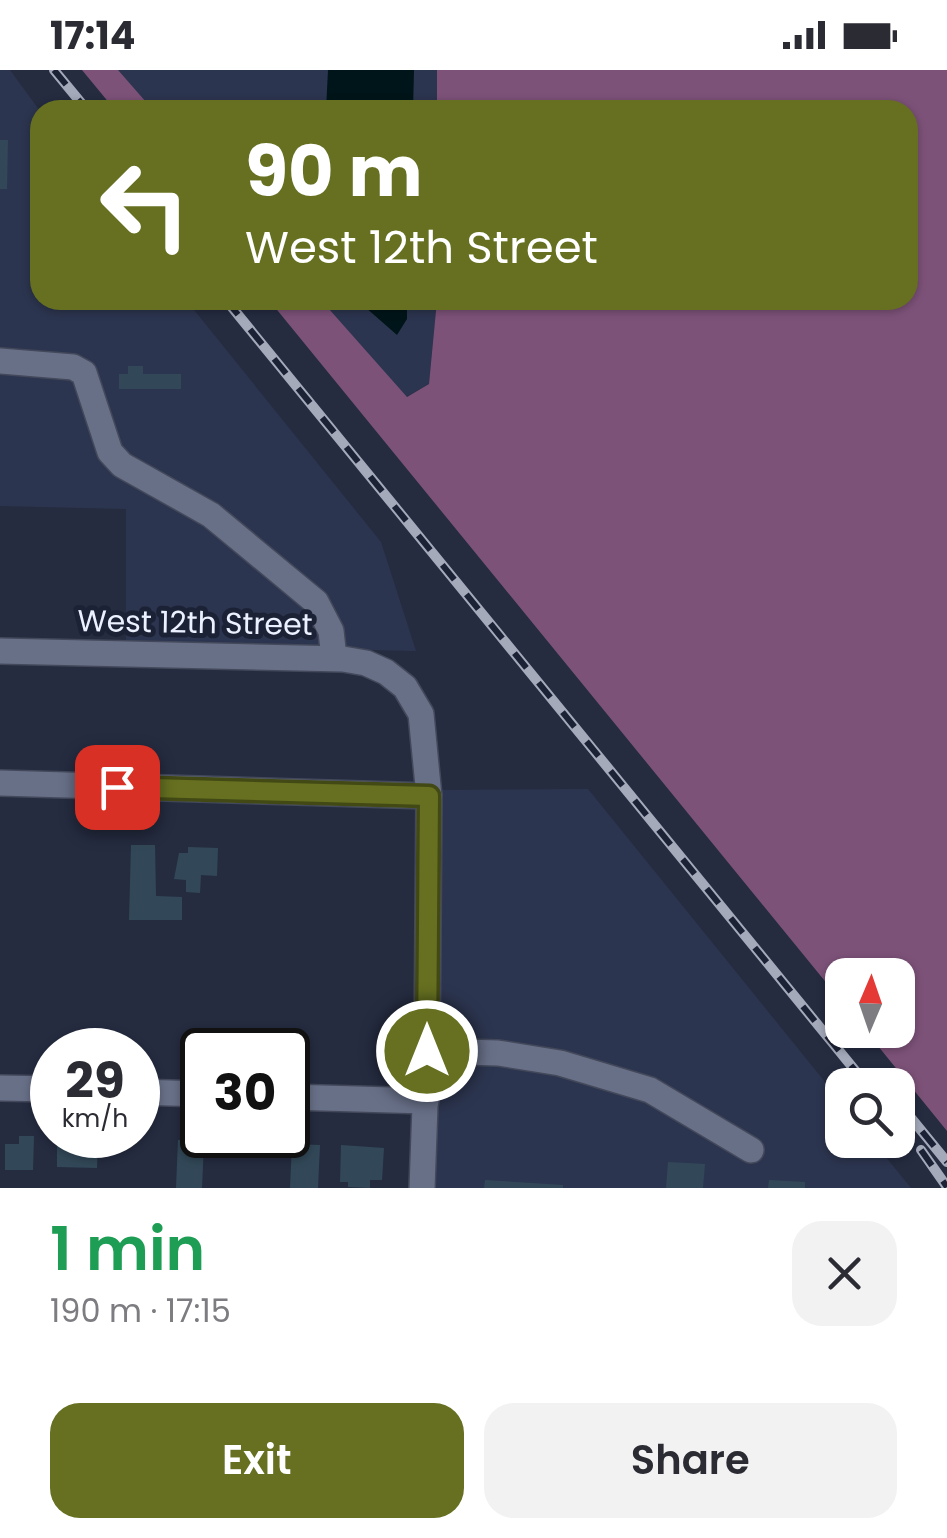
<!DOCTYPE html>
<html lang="en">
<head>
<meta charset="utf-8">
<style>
	:root { --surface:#fff; --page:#f2f2f3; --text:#2b2b33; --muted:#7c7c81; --accent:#667020 }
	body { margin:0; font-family:Poppins,sans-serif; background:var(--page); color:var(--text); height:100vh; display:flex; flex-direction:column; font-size:38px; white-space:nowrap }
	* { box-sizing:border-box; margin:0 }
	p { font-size:32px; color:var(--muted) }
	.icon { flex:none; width:55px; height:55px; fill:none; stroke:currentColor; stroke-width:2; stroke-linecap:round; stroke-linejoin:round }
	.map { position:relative; height:1118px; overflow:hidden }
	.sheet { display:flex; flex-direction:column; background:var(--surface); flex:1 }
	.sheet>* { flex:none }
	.hud { position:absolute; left:30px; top:30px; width:888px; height:210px; border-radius:30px; box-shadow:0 2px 8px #0004; background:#667020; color:#fff; overflow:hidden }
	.needle { width:65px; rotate:2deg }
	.fabs { position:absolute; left:825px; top:888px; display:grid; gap:20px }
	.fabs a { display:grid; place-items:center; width:90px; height:90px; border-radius:20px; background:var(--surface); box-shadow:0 2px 8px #0004; font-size:50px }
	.speed { position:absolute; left:30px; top:958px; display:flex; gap:20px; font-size:50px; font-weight:700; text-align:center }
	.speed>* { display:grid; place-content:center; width:130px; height:130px; border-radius:50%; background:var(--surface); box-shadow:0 2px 8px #0004; line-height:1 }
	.speed small { font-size:25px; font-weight:400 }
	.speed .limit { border:5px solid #111; border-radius:15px; background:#fff; color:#111 }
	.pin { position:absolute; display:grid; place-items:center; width:85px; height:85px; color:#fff; margin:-42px; border-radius:20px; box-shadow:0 5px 15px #0006 }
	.me { position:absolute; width:110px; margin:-55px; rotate:0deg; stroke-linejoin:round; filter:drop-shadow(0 0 8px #0008) }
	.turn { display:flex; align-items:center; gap:35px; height:210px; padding:0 50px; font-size:45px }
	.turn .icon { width:130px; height:130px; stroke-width:2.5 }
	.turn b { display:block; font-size:70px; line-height:85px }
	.round { display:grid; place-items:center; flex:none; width:105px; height:105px; border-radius:30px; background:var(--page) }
	.headline { display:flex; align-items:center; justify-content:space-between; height:170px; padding:0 50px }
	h1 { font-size:60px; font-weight:600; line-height:75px; color:#1e9e55 }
	.button { display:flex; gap:20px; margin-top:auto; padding:20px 50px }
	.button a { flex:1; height:115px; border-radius:30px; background:var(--accent); color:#fff; font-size:40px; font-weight:600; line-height:115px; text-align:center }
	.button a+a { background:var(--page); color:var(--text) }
	.status { display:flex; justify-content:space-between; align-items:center; height:70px; padding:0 50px; background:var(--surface); direction:ltr }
	.status svg { height:28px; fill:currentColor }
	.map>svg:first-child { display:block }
	.built { fill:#2c354f }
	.forest { fill:#7d5279 }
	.water { fill:#001519 }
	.building { fill:#324858 }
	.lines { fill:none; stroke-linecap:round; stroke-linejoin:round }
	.minor-casing { stroke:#43495b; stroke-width:28 }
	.minor { stroke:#687088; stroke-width:25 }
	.rail-casing { stroke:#a4aaba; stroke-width:10 }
	.rail { stroke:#1c2236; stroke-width:6; stroke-dasharray:19; stroke-linecap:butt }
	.route-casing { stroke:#424915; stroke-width:25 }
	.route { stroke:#667020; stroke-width:18 }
	.labels { text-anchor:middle; stroke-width:10; stroke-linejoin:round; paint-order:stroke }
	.street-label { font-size:30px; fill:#ecf1ff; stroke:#1c2236 }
</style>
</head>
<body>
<div class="status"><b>17:14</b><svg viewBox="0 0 49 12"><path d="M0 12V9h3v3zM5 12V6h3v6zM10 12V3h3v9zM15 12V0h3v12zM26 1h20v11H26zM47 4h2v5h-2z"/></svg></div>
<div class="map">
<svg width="947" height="1118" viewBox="0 0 947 1118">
	<rect width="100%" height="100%" fill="#252c40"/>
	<g class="built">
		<path d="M0,0H10L40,41V230H186L381,472L416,581L126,575V439L0,436Z"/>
		<path d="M117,0H437V40H152Z"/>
		<path d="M320,230H437L429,314L406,327Z"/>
		<path d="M588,719L842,1033V1070H872L911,1118H429L440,720Z"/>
	</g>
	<g class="forest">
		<path d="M82,0H118L153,40H115Z"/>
		<path d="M437,0H947V1061L865,960H898V905H842V932L269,230H321L407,327L429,314L437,230H908V40H437Z"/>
	</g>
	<g class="water">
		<path d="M328,0H414L413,40H326Z"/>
		<path d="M363,230H407V249L397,265L365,237Z"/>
	</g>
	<g class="building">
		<path d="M0,70H8L7,119H0Z"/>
		<path d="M128,296H143V304H181V319H119V304H128Z"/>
		<path d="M131,775H155L156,826L182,827V850H129Z"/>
		<path d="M188,777L218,778L217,806L201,805L200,823L186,822V810L174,809L179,783H188Z"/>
		<path d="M19,1066H34L33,1100H5V1074H19Z"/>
		<path d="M57,1067L98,1068L97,1098L57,1097Z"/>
		<path d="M178,1070L204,1072L202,1118H176Z"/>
		<path d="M292,1074L320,1075L318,1118H290Z"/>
		<path d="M341,1075L384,1078L382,1110H370V1118L348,1117V1112H340Z"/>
		<path d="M668,1092L705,1094L703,1118H666Z"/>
		<path d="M485,1110L563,1115V1118H484Z"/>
		<path d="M769,1110L805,1112V1118H768Z"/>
	</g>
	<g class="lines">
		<g class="minor-casing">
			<g id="minor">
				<path d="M0,291L73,297L84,303L110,382L122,395L211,445L316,532L331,561L334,588"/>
				<path d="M0,581L343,589L366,593L386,602L405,617L421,644L429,726L427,981L422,1118"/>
				<path d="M0,713L429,726"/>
				<path d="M427,981L498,983L560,993L650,1020L751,1080"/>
				<path d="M0,1018L52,1019"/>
				<path d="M138,1022L202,1024"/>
				<path d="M288,1027L426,1031"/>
			</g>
		</g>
		<use href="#minor" class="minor"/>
		<g class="rail-casing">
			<g id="rail">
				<path d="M54,0L87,40"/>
				<path d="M226,230L867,1015"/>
				<path d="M898,1032L947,1092"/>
				<path d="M921,1080L947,1117"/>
			</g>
		</g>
		<use href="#rail" class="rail"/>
	</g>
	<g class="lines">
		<g class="route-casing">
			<path id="route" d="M117,717L429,726L427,981"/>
		</g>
		<use href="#route" class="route"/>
	</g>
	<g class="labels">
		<g class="street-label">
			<text transform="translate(195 553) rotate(1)" y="10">West 12th Street</text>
		</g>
	</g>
</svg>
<div class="fabs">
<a><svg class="needle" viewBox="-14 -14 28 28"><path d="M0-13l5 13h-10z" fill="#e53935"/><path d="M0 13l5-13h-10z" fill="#7c7c81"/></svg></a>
<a><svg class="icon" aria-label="search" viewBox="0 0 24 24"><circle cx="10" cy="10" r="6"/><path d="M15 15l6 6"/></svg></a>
</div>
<div class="speed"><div>29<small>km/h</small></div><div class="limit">30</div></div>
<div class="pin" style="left:117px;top:717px;background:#d93025"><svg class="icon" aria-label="arrive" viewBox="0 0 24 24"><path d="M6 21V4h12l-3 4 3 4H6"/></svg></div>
<svg class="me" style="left:427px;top:981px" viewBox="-20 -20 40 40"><circle r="17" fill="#667020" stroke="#fff" stroke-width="3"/><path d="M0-11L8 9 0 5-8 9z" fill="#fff"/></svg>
<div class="hud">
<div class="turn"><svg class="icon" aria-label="left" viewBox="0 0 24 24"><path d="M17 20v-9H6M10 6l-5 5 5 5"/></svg><div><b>90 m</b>West 12th Street</div></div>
</div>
</div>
<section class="sheet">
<div class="headline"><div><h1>1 min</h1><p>190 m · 17:15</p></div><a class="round"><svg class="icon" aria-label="close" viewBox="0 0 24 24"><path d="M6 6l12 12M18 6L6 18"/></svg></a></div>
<div class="button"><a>Exit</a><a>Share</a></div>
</section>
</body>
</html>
